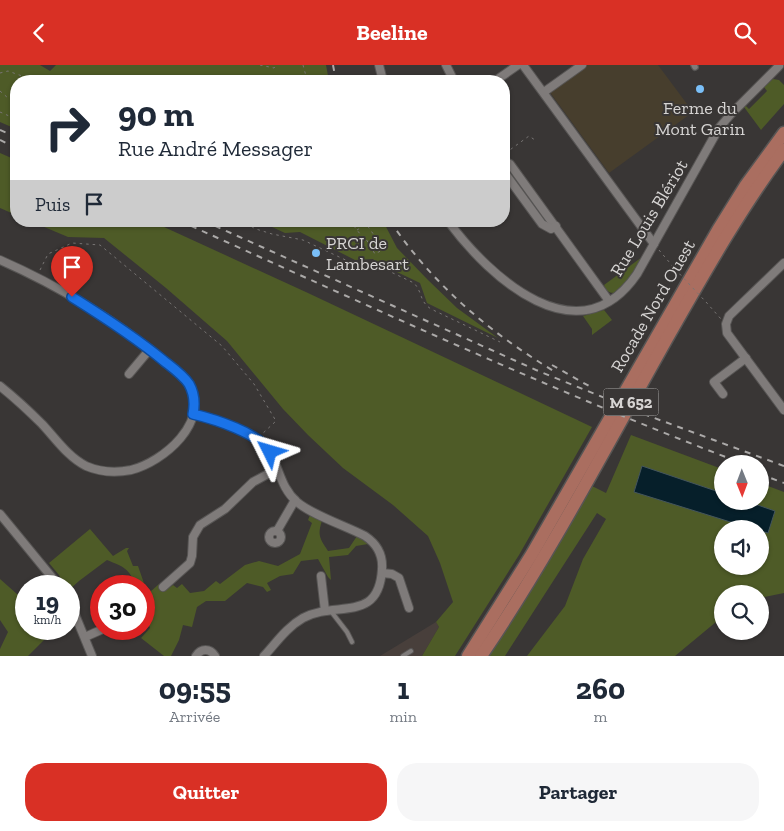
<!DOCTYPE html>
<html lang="fr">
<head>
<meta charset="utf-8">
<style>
	:root { --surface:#fff; --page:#f6f6f7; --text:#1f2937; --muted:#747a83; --accent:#d93025 }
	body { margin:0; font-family:"Zilla Slab",serif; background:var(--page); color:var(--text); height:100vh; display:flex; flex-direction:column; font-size:19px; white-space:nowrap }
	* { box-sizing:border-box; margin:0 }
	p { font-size:16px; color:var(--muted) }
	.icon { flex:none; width:28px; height:28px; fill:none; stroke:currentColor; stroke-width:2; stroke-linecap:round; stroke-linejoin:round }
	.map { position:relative; height:591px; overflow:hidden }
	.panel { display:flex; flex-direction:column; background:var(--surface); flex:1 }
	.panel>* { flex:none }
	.banner { position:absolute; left:10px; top:10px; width:500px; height:152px; border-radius:20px; box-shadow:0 1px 4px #0004; background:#fff; color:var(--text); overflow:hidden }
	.needle { width:32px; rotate:179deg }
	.tools { position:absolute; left:714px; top:390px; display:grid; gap:10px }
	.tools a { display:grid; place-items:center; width:55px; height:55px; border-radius:50%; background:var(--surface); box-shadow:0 1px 4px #0004; font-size:25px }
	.speed { position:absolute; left:15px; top:510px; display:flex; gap:10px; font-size:25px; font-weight:700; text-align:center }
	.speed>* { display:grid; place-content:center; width:65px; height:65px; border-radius:50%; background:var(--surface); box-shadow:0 1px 4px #0004; line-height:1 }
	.speed small { font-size:12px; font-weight:400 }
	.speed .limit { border:8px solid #d22; background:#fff; color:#111 }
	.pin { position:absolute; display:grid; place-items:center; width:42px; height:42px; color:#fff; margin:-51px -21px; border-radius:50% 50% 50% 0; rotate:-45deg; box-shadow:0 0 5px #0007 }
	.pin .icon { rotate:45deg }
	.me { position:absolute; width:55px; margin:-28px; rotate:310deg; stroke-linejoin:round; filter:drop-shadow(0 0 4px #0008) }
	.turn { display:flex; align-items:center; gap:18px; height:105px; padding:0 25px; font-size:22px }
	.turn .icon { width:65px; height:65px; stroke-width:2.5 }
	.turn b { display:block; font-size:35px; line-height:42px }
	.then { display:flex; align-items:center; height:48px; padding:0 25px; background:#0003; gap:10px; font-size:19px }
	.eta { display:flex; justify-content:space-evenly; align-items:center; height:85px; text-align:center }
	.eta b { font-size:30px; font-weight:700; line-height:35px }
	.button { display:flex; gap:10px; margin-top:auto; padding:10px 25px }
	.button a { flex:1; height:58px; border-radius:20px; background:var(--accent); color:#fff; font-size:20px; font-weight:700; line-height:58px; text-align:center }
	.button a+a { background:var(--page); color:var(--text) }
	header { display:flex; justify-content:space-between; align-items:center; height:65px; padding:0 25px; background:var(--accent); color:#fff; font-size:22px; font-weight:700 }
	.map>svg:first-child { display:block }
	.built { fill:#483f3b }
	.education { fill:#473e2d }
	.green { fill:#4e5b27 }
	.water { fill:#061f2a; stroke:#44555d }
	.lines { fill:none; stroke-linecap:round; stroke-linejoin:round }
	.service-casing { stroke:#575554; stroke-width:6 }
	.pedestrian-casing { stroke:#575554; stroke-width:8 }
	.minor-casing { stroke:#575554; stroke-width:10 }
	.trunk-casing { stroke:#575554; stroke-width:15 }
	.path { stroke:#787574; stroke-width:1; stroke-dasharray:2.5 4; stroke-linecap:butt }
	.service { stroke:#7f7b7a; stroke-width:4 }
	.pedestrian { stroke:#7f7b7a; stroke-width:5.5 }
	.minor { stroke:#7f7b7a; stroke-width:8 }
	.trunk { stroke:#aa6e60; stroke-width:12 }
	.rail { stroke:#aba9a8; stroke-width:2; stroke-dasharray:6 6; stroke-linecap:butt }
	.path-bridge { stroke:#787574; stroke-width:1; stroke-dasharray:2.5 4; stroke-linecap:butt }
	.route-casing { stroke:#114b97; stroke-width:12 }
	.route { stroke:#1a73e8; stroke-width:9 }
	.poi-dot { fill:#7abff8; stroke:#393635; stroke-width:2 }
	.labels { text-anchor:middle; stroke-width:4; stroke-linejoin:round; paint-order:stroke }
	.shield { fill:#393635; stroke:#a7a5a4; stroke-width:1 }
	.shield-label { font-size:16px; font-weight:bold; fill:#d6d4d3 }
	.poi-label { font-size:18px; fill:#d6d4d3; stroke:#393635 }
	.street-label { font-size:18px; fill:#d6d4d3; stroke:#393635 }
</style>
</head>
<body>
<header><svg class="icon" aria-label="back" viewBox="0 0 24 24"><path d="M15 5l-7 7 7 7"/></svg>Beeline<svg class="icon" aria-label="search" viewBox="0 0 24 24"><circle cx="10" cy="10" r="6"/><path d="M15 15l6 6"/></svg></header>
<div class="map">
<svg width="784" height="591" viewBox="0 0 784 591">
	<rect width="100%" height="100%" fill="#393635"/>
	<path class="built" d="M436,557L439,562L422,591H380Z"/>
	<path class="education" d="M585,0H658L693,47L609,108L549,26Z"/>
	<g class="green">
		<path d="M0,0H40L50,6L56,0H326L329,16H16V64L0,57Z"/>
		<path d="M773,14L779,15L784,20V39L761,65L744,42L746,41L749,44L767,26L764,22Z"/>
		<path d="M0,88L16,95V150L0,143Z"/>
		<path d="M30,156H151L308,228L592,362L519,490L455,591H422L439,562L436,557L453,537L440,498L428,471L393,440L343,403L308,370L283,344L227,276L166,223L104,173L68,172Z"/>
		<path d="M259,156H383L397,183L428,215L457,243L498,273L427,238L420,218L376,197L373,194L355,195L300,167L285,168Z"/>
		<path d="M642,192L629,214L614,228C608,228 606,225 604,220Z"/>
		<path d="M604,245L612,255L592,270V264L583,251Z"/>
		<path d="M631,370L722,404V428L642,402L634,426L753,464H722V501H760V466L768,468L774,446L746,436H760V418L784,427V528L760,533V529H722V552L675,591H527L565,541L583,494L606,454L597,448L505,591H488L542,507L592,421L606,428Z"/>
		<path d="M310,450L322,456C317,470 320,474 328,486L349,483L357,471L368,479L356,481L348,490L329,492L331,515L328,512L318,494L301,496L293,509L280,511L267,518L271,525L267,527L263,522L247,518L225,536H206L197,542L192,562L183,560L179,575L171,591H164L141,573L150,563L146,553L144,552V521H136C129,503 124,502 107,495L79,516L69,525V521H65L59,510L49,498L90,464L113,491L126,483H129L127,486L133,501H138L146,524L150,527L159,519L165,526L173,520L177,523L182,519L190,528L204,526L216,516L220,519L245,500L259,496L278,501L300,489L312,458L308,455Z"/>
		<path d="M0,514L26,537V564H50L51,568L28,591H0V584L8,567L0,555Z"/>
	</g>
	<path class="water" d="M642,401L722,428V436H746L775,446L768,468L760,466V464H753L634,427Z"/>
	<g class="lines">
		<g class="service-casing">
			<g id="service">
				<path d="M330,545L347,567L352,577"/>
				<path d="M403,591L411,586"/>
			</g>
		</g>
		<g class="pedestrian-casing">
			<path id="pedestrian" d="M694,0L695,2"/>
		</g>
		<g class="minor-casing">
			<g id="minor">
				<path d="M379,0L383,16"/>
				<path d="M446,0L454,16"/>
				<path d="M523,0L654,179"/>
				<path d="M495,16L518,0"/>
				<path d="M544,27L582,0"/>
				<path d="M504,98L506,97L510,99L609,236"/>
				<path d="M504,107L542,159L551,164L556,161"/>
				<path d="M448,156C490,213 579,294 637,209L719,63L731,49L779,1"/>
				<path d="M0,195C57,220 113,254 162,294C171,302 183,309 189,320C211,357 163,397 131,405C116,408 100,407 86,401C68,392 56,374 42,359C29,346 15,333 0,321"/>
				<path d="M784,198L729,251L726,259L727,268L784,345"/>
				<path d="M129,309L150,284"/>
				<path d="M723,329L714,317L746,293"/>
				<path d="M193,349C215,355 262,369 272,391C280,407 282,424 297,437C312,450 346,461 365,471C377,479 383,490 382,504C379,559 336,535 303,553C287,562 276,578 264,591"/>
				<path d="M0,449L59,521"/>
				<circle cx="275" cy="472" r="6"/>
				<path d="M277,466L295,435"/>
				<path d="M382,508L392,509L399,513L409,543"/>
				<path d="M321,511L325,546"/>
				<path d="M107,521H114"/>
				<path d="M163,522L190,498L192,491L193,472L200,460L225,444L253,417L277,404"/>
				<path d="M69,535L92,591"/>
				<path d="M85,572L103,564"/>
				<path d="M196,591C201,583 210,583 215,591"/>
			</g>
		</g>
		<g class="trunk-casing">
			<g id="trunk">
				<path d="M468,591L532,489L718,165L746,120L784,68"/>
				<path d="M481,591C551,488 609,376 670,268C706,205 741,143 784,85"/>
			</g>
		</g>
		<g class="path">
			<path d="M260,0L274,3L277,0"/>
			<path d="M303,0L306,11L313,12L320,16"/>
			<path d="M0,8L8,6L36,16"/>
			<path d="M299,16L305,12"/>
			<path d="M0,26L8,33L16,37"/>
			<path d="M0,47L16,54"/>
			<path d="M507,89V87L529,71L535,75"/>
			<path d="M240,156L256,164L272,169L303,175L352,198L376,200L414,218C423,228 419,236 431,244L500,277"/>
			<path d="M350,156L364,174H366L375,189L384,184L364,156"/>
			<path d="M357,165L371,156"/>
			<path d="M659,185L675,204"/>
			<path d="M40,205L48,189L72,178L100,180L222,281L254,319L276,356L261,370"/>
			<path d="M706,237L721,254"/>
		</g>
		<use href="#service" class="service"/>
		<use href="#pedestrian" class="pedestrian"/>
		<use href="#minor" class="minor"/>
		<use href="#trunk" class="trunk"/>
		<g class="rail">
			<path d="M333,0L336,16"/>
			<path d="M0,65L16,72"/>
			<path d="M0,75L16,83"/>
			<path d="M180,156C367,240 552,326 744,399"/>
			<path d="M204,156L536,305L649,351L784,401"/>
			<path d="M390,156C434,221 490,268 557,308"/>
			<path d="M552,300L589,321"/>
			<path d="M760,409L784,418"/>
		</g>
		<path class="path-bridge" d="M675,204L706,237"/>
	</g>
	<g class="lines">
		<g class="route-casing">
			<path id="route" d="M72,232C104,252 135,272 164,296C173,303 183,310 189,319C194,328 195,339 193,349C214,354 259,368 270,387"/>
		</g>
		<use href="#route" class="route"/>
	</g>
	<g class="poi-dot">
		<circle cx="700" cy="24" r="5"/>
		<circle cx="316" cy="188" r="5"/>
	</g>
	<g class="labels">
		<rect class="shield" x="603.5" y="323.5" width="55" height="27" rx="4"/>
		<g class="shield-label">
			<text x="631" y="343">M 652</text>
		</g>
		<g class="poi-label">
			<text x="700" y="49">Ferme du<tspan x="700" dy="21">Mont Garin</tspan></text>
			<text x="326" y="184" text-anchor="start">PRCI de<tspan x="326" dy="21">Lambesart</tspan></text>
		</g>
		<g class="street-label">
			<text transform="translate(649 153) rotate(-59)" y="6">Rue Louis Blériot</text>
			<text transform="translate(653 241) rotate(-60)" y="6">Rocade Nord Ouest</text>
		</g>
	</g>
</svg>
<div class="tools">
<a><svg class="needle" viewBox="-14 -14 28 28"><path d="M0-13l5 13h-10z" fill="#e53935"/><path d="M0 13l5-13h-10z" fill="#747a83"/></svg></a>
<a><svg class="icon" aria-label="sound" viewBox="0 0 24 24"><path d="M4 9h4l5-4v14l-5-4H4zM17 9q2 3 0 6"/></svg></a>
<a><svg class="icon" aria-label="search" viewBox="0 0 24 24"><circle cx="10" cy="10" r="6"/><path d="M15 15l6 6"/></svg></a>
</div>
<div class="speed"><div>19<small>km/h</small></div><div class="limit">30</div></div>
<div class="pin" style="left:72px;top:232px;background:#d93025"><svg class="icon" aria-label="arrive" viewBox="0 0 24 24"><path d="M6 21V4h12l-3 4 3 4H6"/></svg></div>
<svg class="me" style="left:270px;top:387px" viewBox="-20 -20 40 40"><path d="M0-17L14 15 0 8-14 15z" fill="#1a73e8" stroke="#fff" stroke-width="4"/></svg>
<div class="banner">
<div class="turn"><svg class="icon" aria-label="right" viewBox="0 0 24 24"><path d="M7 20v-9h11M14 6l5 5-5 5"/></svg><div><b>90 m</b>Rue André Messager</div></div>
<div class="then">Puis<svg class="icon" aria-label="arrive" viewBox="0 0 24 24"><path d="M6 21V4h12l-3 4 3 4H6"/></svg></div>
</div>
</div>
<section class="panel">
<div class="eta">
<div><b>09:55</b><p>Arrivée</p></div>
<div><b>1</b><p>min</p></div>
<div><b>260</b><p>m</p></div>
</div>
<div class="button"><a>Quitter</a><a>Partager</a></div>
</section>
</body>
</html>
